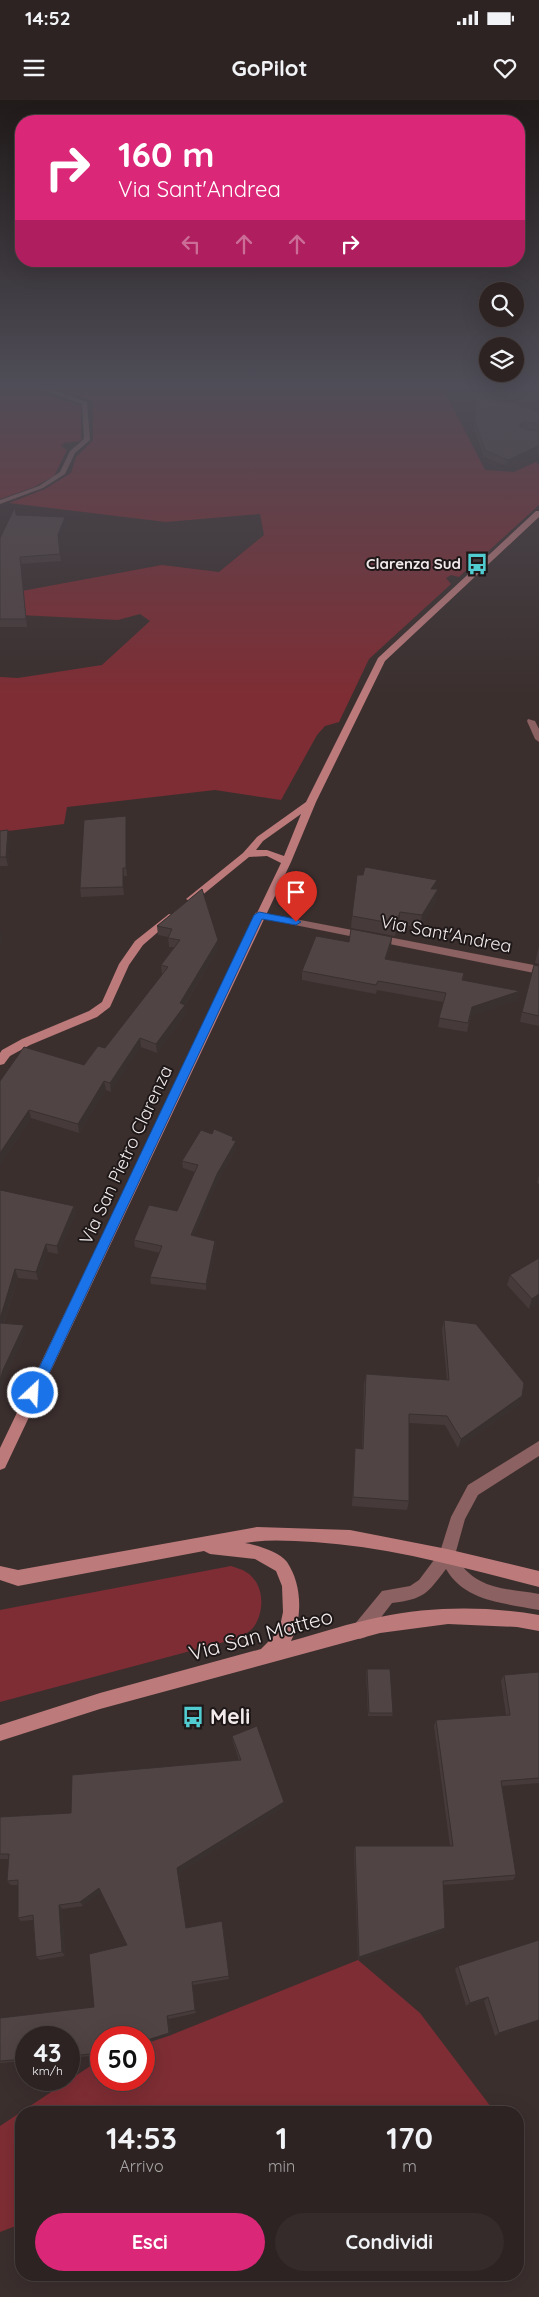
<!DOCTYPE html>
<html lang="it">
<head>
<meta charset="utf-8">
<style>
	:root { --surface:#2c2322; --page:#342b2a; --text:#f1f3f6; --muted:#a6a4a5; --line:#484040; --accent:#db2777 }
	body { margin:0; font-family:Quicksand,sans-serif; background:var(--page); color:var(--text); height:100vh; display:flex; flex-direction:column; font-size:19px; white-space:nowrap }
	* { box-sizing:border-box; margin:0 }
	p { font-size:16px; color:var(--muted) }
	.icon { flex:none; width:28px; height:28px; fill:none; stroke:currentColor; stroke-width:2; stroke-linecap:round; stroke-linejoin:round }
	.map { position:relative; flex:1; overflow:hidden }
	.panel { position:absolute; left:15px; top:2006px; width:509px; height:175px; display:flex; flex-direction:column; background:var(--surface); border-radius:20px; box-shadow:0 5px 20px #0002,0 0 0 1px var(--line) }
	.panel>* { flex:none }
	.guide { position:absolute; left:15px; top:15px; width:510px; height:152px; border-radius:20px; box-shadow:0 5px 20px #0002,0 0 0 1px var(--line); background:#db2777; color:#fff; overflow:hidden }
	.buttons { position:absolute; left:479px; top:182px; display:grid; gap:10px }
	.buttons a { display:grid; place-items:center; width:45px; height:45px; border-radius:50%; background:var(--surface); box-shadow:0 5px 20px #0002,0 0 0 1px var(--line); font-size:25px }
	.speed { position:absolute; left:15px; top:1926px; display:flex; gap:10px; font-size:25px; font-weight:700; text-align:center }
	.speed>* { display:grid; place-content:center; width:65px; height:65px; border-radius:50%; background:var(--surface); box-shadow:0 5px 20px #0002,0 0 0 1px var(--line); line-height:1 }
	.speed small { font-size:12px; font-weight:400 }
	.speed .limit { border:8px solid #d22; background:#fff; color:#111 }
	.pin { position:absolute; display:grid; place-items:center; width:42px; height:42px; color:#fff; margin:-51px -21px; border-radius:50% 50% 50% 0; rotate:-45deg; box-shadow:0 0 5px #0007 }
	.pin .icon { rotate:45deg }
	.me { position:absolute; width:55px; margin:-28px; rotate:25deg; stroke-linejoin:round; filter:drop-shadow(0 0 4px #0008) }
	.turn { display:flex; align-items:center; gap:18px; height:105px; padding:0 20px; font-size:22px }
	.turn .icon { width:65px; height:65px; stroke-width:2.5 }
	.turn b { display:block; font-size:35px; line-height:42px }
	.lanes { display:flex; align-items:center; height:48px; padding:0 20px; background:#0003; justify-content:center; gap:25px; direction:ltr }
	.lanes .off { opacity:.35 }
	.eta { display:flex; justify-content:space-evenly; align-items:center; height:85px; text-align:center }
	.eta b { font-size:30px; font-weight:700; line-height:35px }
	.button { display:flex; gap:10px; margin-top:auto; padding:10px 20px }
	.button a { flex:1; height:58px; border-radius:30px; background:var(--accent); color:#fff; font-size:20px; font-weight:700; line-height:58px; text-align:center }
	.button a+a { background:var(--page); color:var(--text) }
	.status { display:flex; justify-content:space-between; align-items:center; height:35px; padding:0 25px; background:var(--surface); direction:ltr }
	.status svg { height:14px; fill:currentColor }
	header { display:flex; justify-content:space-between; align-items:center; height:65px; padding:0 20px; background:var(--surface); font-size:22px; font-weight:700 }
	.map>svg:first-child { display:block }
	.green { fill:#7e2d34 }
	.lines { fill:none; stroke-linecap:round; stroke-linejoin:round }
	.street { fill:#8b6161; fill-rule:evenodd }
	.secondary { fill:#bc7a7b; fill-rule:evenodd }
	.wall { fill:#463a3a }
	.shaded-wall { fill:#393030 }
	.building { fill:#514444; stroke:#393030 }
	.route { fill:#1a73e8; stroke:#114b97 }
	.labels { text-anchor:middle; stroke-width:4; stroke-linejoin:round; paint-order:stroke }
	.far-poi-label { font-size:15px; font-weight:bold; fill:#f3ebeb; stroke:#1e1818; text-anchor:end }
	.street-label { font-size:18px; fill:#f3ebeb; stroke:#1e1818 }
	.near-street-label { font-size:21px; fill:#f3ebeb; stroke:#1e1818 }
	.near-poi-label { font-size:21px; font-weight:bold; fill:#f3ebeb; stroke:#1e1818; text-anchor:start }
</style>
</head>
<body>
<div class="status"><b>14:52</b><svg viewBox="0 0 49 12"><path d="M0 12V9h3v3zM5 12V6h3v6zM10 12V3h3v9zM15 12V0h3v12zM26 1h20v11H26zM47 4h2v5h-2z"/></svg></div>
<header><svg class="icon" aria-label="menu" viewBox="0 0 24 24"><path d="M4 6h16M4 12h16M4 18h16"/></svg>GoPilot<svg class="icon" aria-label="heart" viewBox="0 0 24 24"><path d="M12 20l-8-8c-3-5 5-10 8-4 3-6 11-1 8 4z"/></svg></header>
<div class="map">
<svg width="539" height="2197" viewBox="0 0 539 2197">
	<rect width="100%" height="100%" fill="#3b2f2e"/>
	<g class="green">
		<path d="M0,288H38V291L81,306V341L64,343L61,346L67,350L54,376L34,387L0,399Z"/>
		<path d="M52,288H443L485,370L514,372L536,362L539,365V405L483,456L472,453L466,458L475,462L459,477L451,475L446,478L451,484L369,559L339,622L325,626L317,635L281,700L215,690L67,707L64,724L0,732V577L18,578L102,565L150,521L140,514L118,520L0,514V495L162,465L219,472L264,435L260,414L166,422L9,403L45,389L71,373L76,357L93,340V301Z"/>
		<path d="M231,1466C236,1468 242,1469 246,1472C264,1483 265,1509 255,1525C252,1531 244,1534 239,1538L0,1602V1510Z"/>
		<path d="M358,1860L420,1913L491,2007L452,2012H21V2124L0,2132V2026L101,1959V1980H144V1943L171,1935Z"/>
	</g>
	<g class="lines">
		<g class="street">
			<path d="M38,288H46L87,302L90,340L75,353L65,374L43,388L0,404V400L39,386L60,372L70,351L84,339L82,304Z"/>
			<path d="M528,619L535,621L539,629V642L535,639L527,621Z"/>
			<path d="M259,812L539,866V874L255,817V813Z"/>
			<path d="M539,1341V1356L478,1395L465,1419L455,1455C474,1490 504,1488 539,1494V1510C505,1503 465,1502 446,1469C427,1494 424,1499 392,1503L366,1537L360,1539L354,1537L352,1531L354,1525L382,1491L410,1486L419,1480L440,1452L451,1417L468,1385Z"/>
		</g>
		<g class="secondary">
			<path d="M536,411H539V417L385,561L316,702L291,762L5,1368L0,1370V1348L281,763L267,756L249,757L195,801L191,802L186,799L243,753L257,737L306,702L378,558ZM301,714L284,756L267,750H256L263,741Z"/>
			<path d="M169,814L173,815V819L143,845L129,865L110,907L97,917L30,945L10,956L4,964L0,965V953L2,950L22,939L89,911L102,902L119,864L135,841Z"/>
			<path d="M257,1427L350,1430L447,1449L539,1471V1487C465,1468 390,1447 314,1442C291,1441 267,1439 245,1443C257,1445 280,1452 287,1462C302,1484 303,1518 291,1541C320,1533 350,1523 380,1517C432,1506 487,1506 539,1515V1531L517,1527L448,1524L380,1533L100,1609L0,1641V1625L100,1593L261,1549L279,1531L283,1512L282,1486L276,1471L255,1459L210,1454L204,1451L18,1486L0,1480V1466L18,1470Z"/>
		</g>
	</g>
	<g class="wall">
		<path d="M476,292L539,312V354L537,353L507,366L484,357L474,329Z"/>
		<path d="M16,415L66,425L59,443L61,461L21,464L27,527H0V438Z"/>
		<path d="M127,724V776H124V795L81,797L80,788Z"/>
		<path d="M8,730L10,739L8,766H0V731Z"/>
		<path d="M202,789L218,849L185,905L186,914L157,953L141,947L111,992L106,990L79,1033L31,1018L0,1065V981L84,965L105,948L163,874H162L161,865L174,847H169L168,837L158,835L157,826Z"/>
		<path d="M436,789H438L436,802L420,828L399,824L395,836L351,828L352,816Z"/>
		<path d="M349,842L391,846L387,859L464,873L463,881L520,891L518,900L471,916L467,932L438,927L443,902L377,890L376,894L302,880V871Z"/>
		<path d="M539,846V864L535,863Z"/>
		<path d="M539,866V926L520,922L522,912Z"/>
		<path d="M233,1037V1040L236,1041V1049L218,1081L194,1136L215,1141L216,1148L206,1190L151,1184L150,1177L160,1153L135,1147L134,1140L177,1111L195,1072L183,1068L182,1061Z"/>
		<path d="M539,1074V1084L537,1083Z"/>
		<path d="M0,1090L74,1106L76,1114L58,1154L48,1152L38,1180L18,1178L4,1223L24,1225L26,1232L5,1278L0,1296Z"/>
		<path d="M510,1175L539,1203L529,1209L507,1185Z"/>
		<path d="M444,1220L522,1296L519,1305L458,1348L445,1325L409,1323V1401L407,1410L352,1406L355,1348L362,1349L364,1284L366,1274L447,1280L442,1230Z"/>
		<path d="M367,1569L393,1613L392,1616H368L366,1572Z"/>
		<path d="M539,1572V1683L502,1686L516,1775L513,1780L443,1785L445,1828L443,1832L358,1860L354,1751L355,1746H450L434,1626L436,1620L506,1615L501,1581L504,1575Z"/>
		<path d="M232,1636L284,1707L179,1773L186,1828L222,1821L229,1879L193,1885L196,1913L169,1919L171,1935L144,1944V1938H101V1955L69,1958V1938H26V1961L0,1963V1918L94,1907L127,1845L101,1792L83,1806L62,1809L65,1856L40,1860L36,1857L33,1820L21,1821L18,1818V1785H11L7,1781L9,1759H0V1717L71,1713L239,1660L233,1642Z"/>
		<path d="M458,1866L539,1921L495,1936L484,1901L466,1906L455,1869Z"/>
	</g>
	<g class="shaded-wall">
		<path d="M524,322L523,328L518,332L519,325Z"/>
		<path d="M538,346L537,353L507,366L508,360Z"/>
		<path d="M65,417L66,425L59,443L61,461L58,435Z"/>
		<path d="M126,716L127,724V776L126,768Z"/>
		<path d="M8,730L10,739L8,766L6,757Z"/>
		<path d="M123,768L124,776V795L123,787Z"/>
		<path d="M437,780L436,792L431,789Z"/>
		<path d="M438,789L436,802L420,828L422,815Z"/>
		<path d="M400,812L399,824L395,836L396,824Z"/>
		<path d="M1,831L3,840L0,847V833Z"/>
		<path d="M392,837L391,846L384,868L385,859Z"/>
		<path d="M218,840V849L181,911L185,905L186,914L157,953L156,944L180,903Z"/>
		<path d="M520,891L518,900L471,916L467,932L472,907Z"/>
		<path d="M140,938L141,947L111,992L110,983Z"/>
		<path d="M104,981L106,990L79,1033L78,1024Z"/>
		<path d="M29,1010L31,1018L0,1065V1053Z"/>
		<path d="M236,1041V1049L218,1081L192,1142L191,1135L217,1074Z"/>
		<path d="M74,1106L76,1114L58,1154L57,1146Z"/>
		<path d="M215,1141L216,1148L206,1190V1184Z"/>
		<path d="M46,1144L48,1152L38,1180L36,1172Z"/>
		<path d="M15,1169L18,1178L1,1231L0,1227V1219Z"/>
		<path d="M539,1194V1203L529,1209L532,1199Z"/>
		<path d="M24,1225L26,1232L5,1278L0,1296V1280L3,1270Z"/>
		<path d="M522,1296L519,1305L458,1348L461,1339Z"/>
		<path d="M284,1702V1707L179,1773L187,1832L186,1828L177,1768Z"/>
		<path d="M99,1788L102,1792L83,1806L80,1802Z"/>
		<path d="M59,1805L62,1809L65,1856L62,1852Z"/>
		<path d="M445,1828L443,1832L358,1860L359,1857Z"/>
		<path d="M192,1882L193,1885L196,1913L195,1910Z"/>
		<path d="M488,1897L484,1901L466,1906L470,1903Z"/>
		<path d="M167,1916L169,1919L171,1935L144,1944V1941Z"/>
		<path d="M539,1920V1921L495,1936L499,1933Z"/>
	</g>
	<g class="building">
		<path d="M476,292L539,312V324L524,322L519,325L522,328L539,331V347L538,346L508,360L485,350L475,322Z"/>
		<path d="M15,407L16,415L65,417L58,435L60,454L20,457L26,519H0V438Z"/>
		<path d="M126,716V768H123V787L80,788L84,720Z"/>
		<path d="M8,730L6,757H0V731Z"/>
		<path d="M365,767L437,780L431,789H438L422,815L400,812L396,824L352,816L357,775H363Z"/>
		<path d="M202,789L218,840L180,903L185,905L156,944L140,938L110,983L104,981L78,1024L29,1010L0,1053V981L24,947L84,965L98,946L105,948L168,867L161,865L180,840L168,838L172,829L157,826Z"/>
		<path d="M351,829L392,837L385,859L464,873L462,880L520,891L472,907L468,923L439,918L446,893L378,881L376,885L302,871L316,836L349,842Z"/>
		<path d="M534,865L539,866V916L522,912Z"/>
		<path d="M214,1029L233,1037L232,1040L236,1041L217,1074L191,1135L215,1141L206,1184L150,1177L162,1146L134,1140L149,1105L177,1111L198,1065L182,1061L201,1030L212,1034Z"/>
		<path d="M0,1090L74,1106L57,1146L46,1144L36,1172L15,1169L0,1219Z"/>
		<path d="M539,1158V1194L532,1199L510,1175Z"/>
		<path d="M444,1220L476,1224L524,1283L522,1296L461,1339L447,1316L409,1314V1401L353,1397L355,1348L363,1349L366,1274L449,1280Z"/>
		<path d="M0,1223L24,1225L3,1270L0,1280Z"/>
		<path d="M367,1569H390L393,1613H369Z"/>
		<path d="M539,1572V1678L501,1681L516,1775L443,1781L445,1828L359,1857L355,1746H453L436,1620L510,1615L504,1575Z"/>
		<path d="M257,1626L284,1702L177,1768L186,1828L222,1821L229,1876L192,1882L195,1910L167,1916L169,1933L144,1941V1938H101V1953L69,1956V1938H26V1959L0,1961V1918L94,1907L89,1854L127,1845L99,1788L80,1802L59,1805L62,1852L36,1857L33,1815L18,1818V1780L7,1781L9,1754H0V1717L71,1713L72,1675L241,1660L232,1636Z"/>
		<path d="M539,1840V1920L499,1933L488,1897L470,1903L458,1866Z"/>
	</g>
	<linearGradient id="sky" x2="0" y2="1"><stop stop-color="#201a19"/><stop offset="0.48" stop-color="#4f4d57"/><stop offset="1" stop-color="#4f4d57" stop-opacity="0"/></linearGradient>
	<rect width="539" height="595" fill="url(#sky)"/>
	<path class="route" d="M259,812L296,819L301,822L296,825L262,819L38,1297L33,1298L29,1297L27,1293L29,1289L254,815Z"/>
	<defs>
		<g id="bus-bare" transform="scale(1.725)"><path d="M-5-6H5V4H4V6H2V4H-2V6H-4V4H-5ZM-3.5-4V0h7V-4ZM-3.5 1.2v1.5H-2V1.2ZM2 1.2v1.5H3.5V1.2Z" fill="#51ccd1" stroke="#1e1818" stroke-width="2.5" paint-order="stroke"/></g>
	</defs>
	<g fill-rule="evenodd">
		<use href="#bus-bare" x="477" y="464"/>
		<use href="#bus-bare" x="193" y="1617"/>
	</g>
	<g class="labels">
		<g class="far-poi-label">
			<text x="461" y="469">Clarenza Sud</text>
		</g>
		<g class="street-label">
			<text transform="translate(446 834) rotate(11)" y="6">Via Sant'Andrea</text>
			<text transform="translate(126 1055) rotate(-65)" y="6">Via San Pietro Clarenza</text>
		</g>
		<g class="near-street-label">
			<text transform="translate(261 1535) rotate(-15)" y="7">Via San Matteo</text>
		</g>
		<g class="near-poi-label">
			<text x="210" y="1624">Meli</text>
		</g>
	</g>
</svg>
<div class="buttons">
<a><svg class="icon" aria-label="search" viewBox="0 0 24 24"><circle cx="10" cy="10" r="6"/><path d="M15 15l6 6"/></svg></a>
<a><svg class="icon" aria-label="layers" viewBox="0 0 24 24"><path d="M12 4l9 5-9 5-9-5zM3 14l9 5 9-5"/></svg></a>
</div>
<div class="speed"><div>43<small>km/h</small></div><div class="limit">50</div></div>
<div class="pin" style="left:296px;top:822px;background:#d93025"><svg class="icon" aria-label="arrive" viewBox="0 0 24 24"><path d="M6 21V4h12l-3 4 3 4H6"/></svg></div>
<svg class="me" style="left:33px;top:1293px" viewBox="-20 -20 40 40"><circle r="17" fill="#1a73e8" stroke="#fff" stroke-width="3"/><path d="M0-11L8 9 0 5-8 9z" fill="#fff"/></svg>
<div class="guide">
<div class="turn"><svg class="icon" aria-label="right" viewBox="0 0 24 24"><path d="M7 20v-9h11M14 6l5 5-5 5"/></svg><div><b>160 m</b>Via Sant'Andrea</div></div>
<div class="lanes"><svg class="icon off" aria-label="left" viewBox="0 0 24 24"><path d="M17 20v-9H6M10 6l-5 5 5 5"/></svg><svg class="icon off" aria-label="ahead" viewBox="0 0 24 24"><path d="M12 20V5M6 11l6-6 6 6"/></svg><svg class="icon off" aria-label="ahead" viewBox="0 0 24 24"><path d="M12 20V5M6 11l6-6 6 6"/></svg><svg class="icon" aria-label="right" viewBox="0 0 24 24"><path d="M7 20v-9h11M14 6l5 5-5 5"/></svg></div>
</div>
<section class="panel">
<div class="eta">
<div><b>14:53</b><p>Arrivo</p></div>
<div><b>1</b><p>min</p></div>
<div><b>170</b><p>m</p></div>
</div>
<div class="button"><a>Esci</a><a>Condividi</a></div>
</section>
</div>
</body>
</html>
